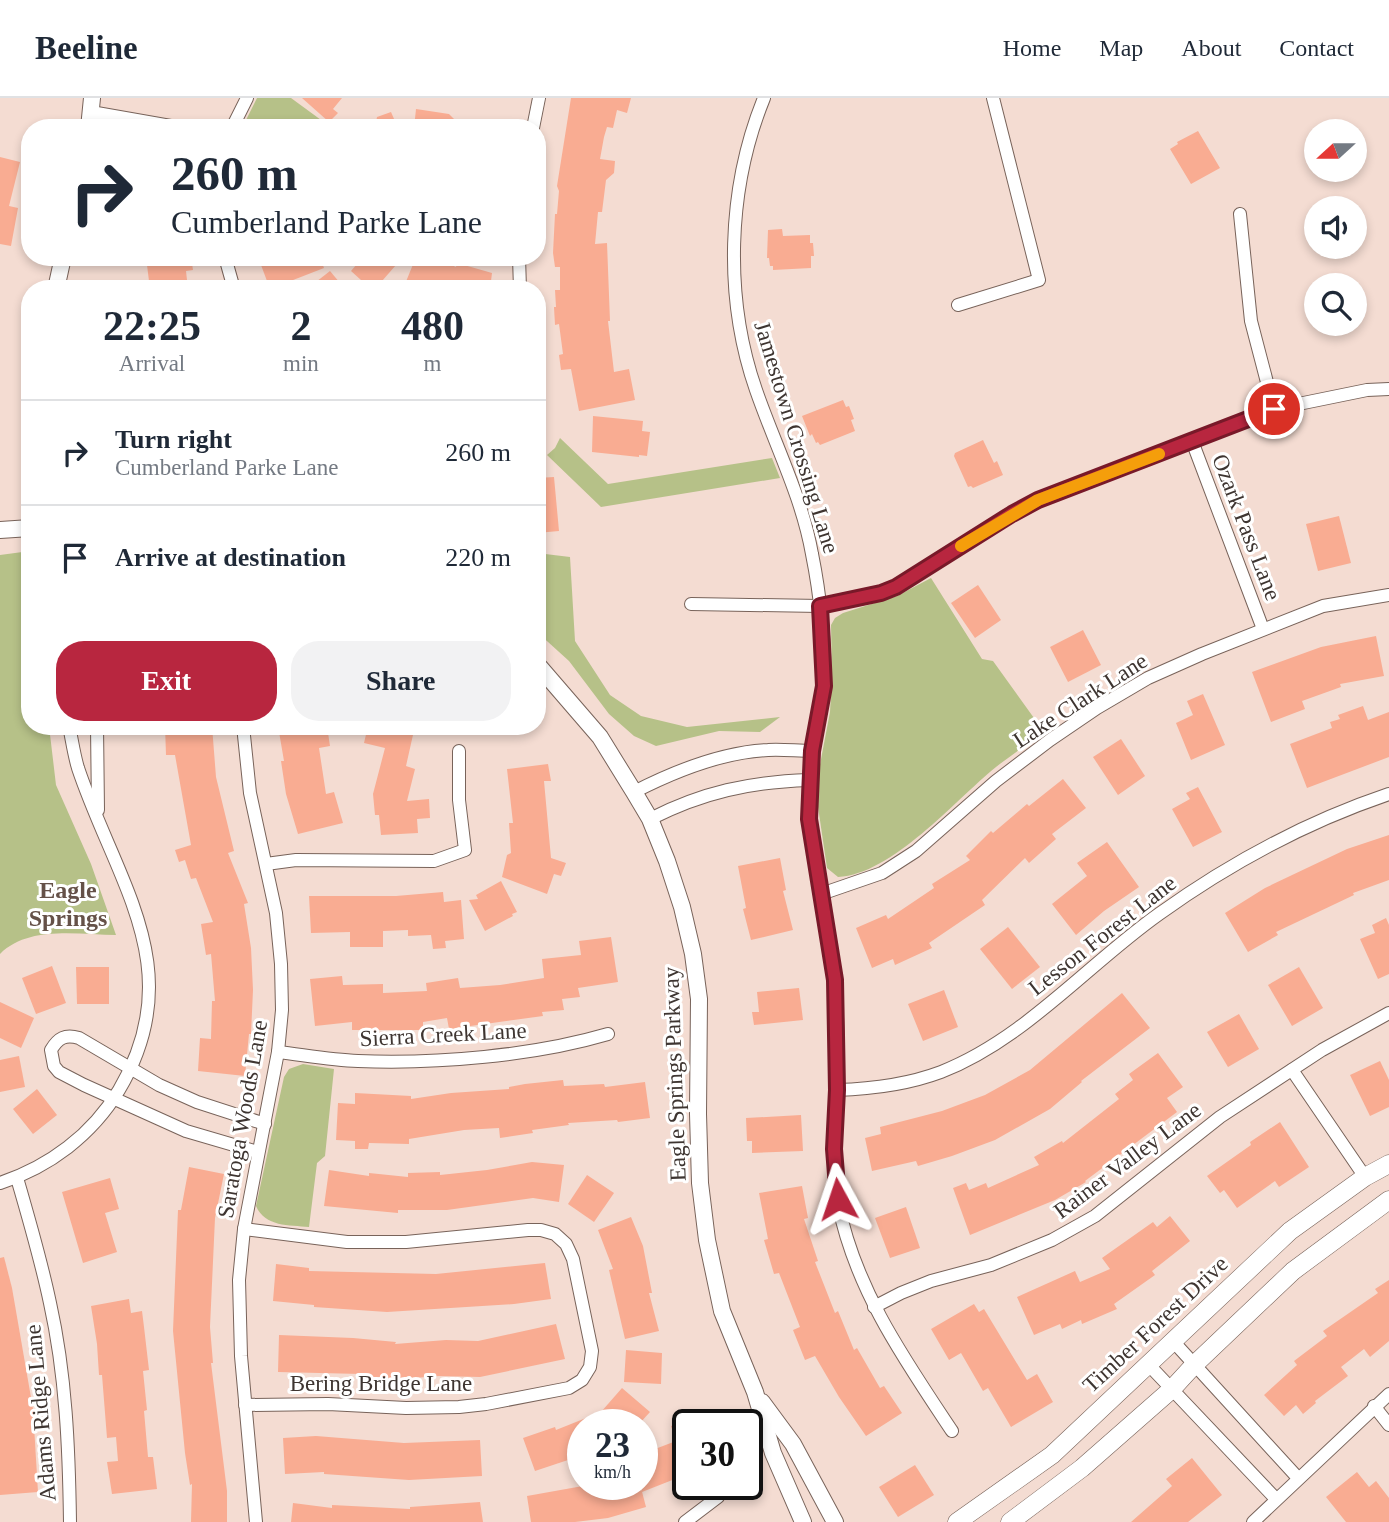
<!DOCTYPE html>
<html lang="en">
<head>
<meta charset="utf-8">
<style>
	:root { --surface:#fff; --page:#f2f2f3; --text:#1f2937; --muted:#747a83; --line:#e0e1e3; --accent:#b8263f }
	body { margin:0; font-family:Georgia,serif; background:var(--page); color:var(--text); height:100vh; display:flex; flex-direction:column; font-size:26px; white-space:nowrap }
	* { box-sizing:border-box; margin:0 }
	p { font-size:23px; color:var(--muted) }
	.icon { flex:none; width:38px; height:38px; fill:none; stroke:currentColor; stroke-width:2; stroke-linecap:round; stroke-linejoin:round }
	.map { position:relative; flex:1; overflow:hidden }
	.details { position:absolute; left:21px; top:182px; width:525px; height:455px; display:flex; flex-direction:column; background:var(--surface); border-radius:28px; box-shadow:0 4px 10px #0003 }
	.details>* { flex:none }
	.hud { position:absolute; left:21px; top:21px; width:525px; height:147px; border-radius:28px; box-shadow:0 4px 10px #0003; background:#fff; color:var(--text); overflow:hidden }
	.needle { width:46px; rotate:249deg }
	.buttons { position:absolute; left:1304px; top:21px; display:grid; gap:14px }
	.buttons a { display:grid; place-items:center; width:63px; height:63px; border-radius:50%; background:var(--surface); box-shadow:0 4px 10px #0003; font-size:35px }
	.speed { position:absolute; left:567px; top:1311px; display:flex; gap:14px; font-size:35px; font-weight:700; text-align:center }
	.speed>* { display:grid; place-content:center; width:91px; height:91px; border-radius:50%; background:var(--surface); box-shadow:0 4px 10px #0003; line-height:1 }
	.speed small { font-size:18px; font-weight:400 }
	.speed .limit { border:4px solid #111; border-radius:10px; background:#fff; color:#111 }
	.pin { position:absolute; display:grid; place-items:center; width:60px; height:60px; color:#fff; margin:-30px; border:4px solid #fff; border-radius:50%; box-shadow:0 2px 7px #0007 }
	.me { position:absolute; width:77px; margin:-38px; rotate:355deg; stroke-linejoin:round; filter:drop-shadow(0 0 5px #0008) }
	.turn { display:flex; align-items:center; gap:24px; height:147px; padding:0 35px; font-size:32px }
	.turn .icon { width:91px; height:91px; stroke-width:2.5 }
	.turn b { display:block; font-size:49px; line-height:60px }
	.eta { display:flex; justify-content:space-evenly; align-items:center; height:119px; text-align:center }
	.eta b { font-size:42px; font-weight:700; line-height:49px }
	.primary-button { display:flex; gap:14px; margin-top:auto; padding:14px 35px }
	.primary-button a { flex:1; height:80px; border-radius:28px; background:var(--accent); color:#fff; font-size:28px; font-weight:700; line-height:80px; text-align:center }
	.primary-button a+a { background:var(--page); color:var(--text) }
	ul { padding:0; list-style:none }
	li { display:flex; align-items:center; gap:21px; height:105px; padding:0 35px; border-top:2px solid var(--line) }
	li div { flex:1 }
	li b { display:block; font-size:26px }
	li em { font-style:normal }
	header { display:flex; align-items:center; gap:42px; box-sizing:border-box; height:98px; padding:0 35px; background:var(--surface); border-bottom:2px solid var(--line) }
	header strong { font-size:33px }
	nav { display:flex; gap:38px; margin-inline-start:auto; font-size:24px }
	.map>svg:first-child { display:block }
	.green { fill:#b6c188 }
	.building { fill:#f9ac92 }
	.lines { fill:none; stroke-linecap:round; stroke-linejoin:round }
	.minor-casing { stroke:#78635a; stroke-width:14 }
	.tertiary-casing { stroke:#78635a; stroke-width:18 }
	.secondary-casing { stroke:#78635a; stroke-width:19 }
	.minor { stroke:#fff; stroke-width:12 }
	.tertiary { stroke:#fff; stroke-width:16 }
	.secondary { stroke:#fff; stroke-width:18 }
	.route-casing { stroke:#781929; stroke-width:18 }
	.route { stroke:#b8263f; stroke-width:12 }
	.slow { stroke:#f59e0b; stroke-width:12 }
	.labels { text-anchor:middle; stroke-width:6; stroke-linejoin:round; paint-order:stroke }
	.street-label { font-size:23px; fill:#3e3531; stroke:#fff }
	.neighbourhood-label { font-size:24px; font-weight:bold; fill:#655148; stroke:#fff }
</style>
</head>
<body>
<header>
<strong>Beeline</strong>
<nav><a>Home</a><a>Map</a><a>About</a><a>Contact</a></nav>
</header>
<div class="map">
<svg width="1389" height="1424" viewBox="0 0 1389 1424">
	<rect width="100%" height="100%" fill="#f4dcd2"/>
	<g class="green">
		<path d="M257,0H291L332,30H242Z"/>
		<path d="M560,340L608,386L772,360L780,380L601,409L547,357L555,350Z"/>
		<path d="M30,453V628H49L56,687L91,766L116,837C79,837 29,827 0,856V457Z"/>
		<path d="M537,455L570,459L575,543L610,597L641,618L687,629L780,619L760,634L719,633L656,648L634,638L609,616L569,563L537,534Z"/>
		<path d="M931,480L982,561L993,563L1044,634C1028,646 1011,657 996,669C954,703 893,776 838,779L827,770L817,702L818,677L830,614L832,578L831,527L835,520L843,515L897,498Z"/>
		<path d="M303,966L334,971L325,1058L317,1065L309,1129C289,1127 265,1129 256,1108L284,979L289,971Z"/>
	</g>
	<g class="building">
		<path d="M302,0H342L333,11L338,15L329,24Z"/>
		<path d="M571,0H631L627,15L617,12L613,30L607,29L604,39L600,61L615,63L614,75L606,82L602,114H598L595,146L607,145L610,223H608L614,274L629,271L635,302L579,313L571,271L561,272L559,257L563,256L559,226L555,227L554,209H556L555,192H560V169H555L553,155L555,116H557L559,93L557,88Z"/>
		<path d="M416,11L449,16L463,30H414Z"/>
		<path d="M391,14L398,30H375L377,19Z"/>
		<path d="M1198,33L1220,70L1191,86L1170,51L1178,46L1177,44Z"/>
		<path d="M0,59L20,64L9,108L18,110L11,148L0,146Z"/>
		<path d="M782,131L783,138L810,137V145H813L814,158H811V170L773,172V168H770L769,160H767L768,132Z"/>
		<path d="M146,159H191L193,172L186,173L188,191H150Z"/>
		<path d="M258,159H320L324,170L270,191Z"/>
		<path d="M363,159H403L375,191H371L351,173Z"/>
		<path d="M416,159H433L456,169L457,165L492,175L490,191H403Z"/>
		<path d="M330,173L345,191H307Z"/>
		<path d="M843,302L846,309L849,308L854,321L851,322L855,333L820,347L818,344L816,345L812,336L810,338L802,318Z"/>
		<path d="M593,318L643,323L642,333L650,334L647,358L639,357V359L592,354Z"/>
		<path d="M983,342L994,365L997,363L1003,377L973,390L971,388L968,389L954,358L955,355Z"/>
		<path d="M554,379L559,433L537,435V380Z"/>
		<path d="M1339,418L1351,465L1318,473L1306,426Z"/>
		<path d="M978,487L1001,522L975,540L951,505Z"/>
		<path d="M1083,532L1101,567L1068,584L1050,549Z"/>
		<path d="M1376,538L1384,578L1340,586L1341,589L1302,603L1305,611L1271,624L1252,574L1321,549Z"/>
		<path d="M1203,596L1225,647L1191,662L1176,625L1193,617L1187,603Z"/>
		<path d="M1363,608L1368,622L1389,614V659L1307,690L1290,646L1332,630L1330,624L1340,621L1338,617Z"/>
		<path d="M165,628H212L216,679L234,753L228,755L248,805L244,806L251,850L253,892L251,936H249L245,978L198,973L200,940L211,941L212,903H215L211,856L206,857L201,826L213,824L196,780L191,781L185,762L179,764L175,752L191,747L175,657H166Z"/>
		<path d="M278,628H327L330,648L319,650L326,696L334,694L343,725L298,736L286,696L281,663H284Z"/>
		<path d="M368,628H415L406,668L415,671L407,703L429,701L430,720L417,721L418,735L381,737L379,717H375L373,696L385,650L364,645Z"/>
		<path d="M1121,641L1145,678L1118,697L1093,659Z"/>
		<path d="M548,666L551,683H544L551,760L566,765L561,778L554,776L547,796L502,779L507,757L511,755L509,725H513L507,671Z"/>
		<path d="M1063,681L1086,710L1052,736L1056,741L1029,765L1025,760L982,802L985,807L929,845L932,850L895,867L893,861L872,870L856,830L886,817L888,821L934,790L932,786L970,762L966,758L991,733L993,735L1027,706L1029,708Z"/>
		<path d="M1198,689L1222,734L1193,749L1172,711L1190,701L1186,695Z"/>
		<path d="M1389,737V782L1353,795L1354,797L1276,834L1278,837L1248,854L1225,815L1265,790L1347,751Z"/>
		<path d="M1107,744L1139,789L1104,813L1076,837L1052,806L1087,778L1077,765Z"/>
		<path d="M780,760L786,792L783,793L793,832L751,842L743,811L746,810L738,768Z"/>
		<path d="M501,783L517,814L512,816L513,818L485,833L469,802L478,801L476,797Z"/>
		<path d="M443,794L444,804L461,802L464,841L445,843L446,850L433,851L431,837L408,838V832L383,833V849H350V834L311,835L309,798H396Z"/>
		<path d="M1386,820L1389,827V876L1378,881L1360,841L1375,835L1372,827Z"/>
		<path d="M1008,829L1040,869L1012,891L980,851Z"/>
		<path d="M611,839L618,884L578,890L580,899L562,901L564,912L542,914L543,918L449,931L447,920L423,924V932H352V924L315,928L310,881L342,878L343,887L383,886V895L427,893L426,885L458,880L460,890L500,887L544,880L542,861L581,857L579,843Z"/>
		<path d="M52,868L66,905L36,916L22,880Z"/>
		<path d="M76,869H109V906H77Z"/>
		<path d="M1299,869L1323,910L1292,928L1268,887Z"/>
		<path d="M799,890L803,922L754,927L752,914H759L757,894Z"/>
		<path d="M944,892L958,929L923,943L908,906Z"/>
		<path d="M1122,895L1150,930L1081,983L1082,984L1050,1011L995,1042L952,1058L918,1068L916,1063L872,1073L865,1040L881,1036L880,1029L942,1013L985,997L1030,972Z"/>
		<path d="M0,904L34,920L21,950L0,940Z"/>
		<path d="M1239,916L1259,951L1228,969L1207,934Z"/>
		<path d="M1158,955L1183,989L1167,1000L1177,1014L1085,1083L1086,1084L1055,1102L970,1137L953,1090L966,1085L969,1092L986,1085L988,1090L1039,1067L1034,1059L1062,1043L1063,1045L1119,1001L1115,996L1133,982L1129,976Z"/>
		<path d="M19,958L25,989L0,994V962Z"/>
		<path d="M1380,963L1389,982V1009L1370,1018L1350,977Z"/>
		<path d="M563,982L564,988L604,986L605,989L645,984L650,1020L618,1024L617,1022L568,1025L569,1027L532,1032L533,1035L500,1040L499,1030L464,1032L409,1041V1046L369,1045L368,1051H355V1043L336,1042L338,1005L355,1006V995L411,998V1001L451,995L509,991V989L525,986Z"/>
		<path d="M37,991L57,1017L33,1036L13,1011Z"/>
		<path d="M801,1017L803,1053L752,1055V1043H747L746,1020Z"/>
		<path d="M1280,1024L1309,1069L1279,1089L1275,1083L1237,1110L1224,1092L1220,1095L1207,1078L1251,1047L1250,1044Z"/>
		<path d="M532,1064L564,1067L559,1104L533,1100L447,1112H398V1115L324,1108L329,1072L369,1078V1075L408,1079V1075L440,1074V1077L487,1072Z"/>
		<path d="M189,1069L224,1076L215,1120L210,1229L213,1265H211L227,1393V1424H191L192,1386L190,1387L185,1355L173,1233L178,1112H181Z"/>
		<path d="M587,1077L614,1095L594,1124L568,1106Z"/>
		<path d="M110,1080L119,1111L105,1115L117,1154L83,1165L62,1094Z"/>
		<path d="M802,1088L808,1120L804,1121L818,1163L815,1164L835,1215L838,1213L854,1252L857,1250L880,1290L884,1288L902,1315L866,1338L839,1299L815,1258L805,1262L793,1232L800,1229L779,1175L774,1176L764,1142L768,1141L759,1095Z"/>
		<path d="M906,1109L920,1150L890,1160L875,1120Z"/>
		<path d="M1170,1118L1190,1143L1152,1173L1155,1177L1114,1206L1117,1211L1082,1226L1081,1222L1062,1231L1060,1226L1034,1237L1017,1199L1075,1173L1080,1184L1110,1171L1102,1160L1153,1124L1157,1129Z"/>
		<path d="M631,1119L643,1148L652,1195H649L659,1233L625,1241L609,1172L613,1171L598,1132Z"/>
		<path d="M4,1159L12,1190L33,1311L38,1394L0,1397V1160Z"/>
		<path d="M545,1165L551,1201L514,1206L387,1214L314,1209V1207L273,1203L276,1166L309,1170V1173L436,1176Z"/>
		<path d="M1389,1182V1243L1370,1259L1364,1251L1341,1269L1348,1278L1315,1303L1316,1305L1303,1316L1296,1307L1284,1318L1264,1297L1297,1267L1294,1263L1327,1238L1323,1233L1378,1195L1375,1191Z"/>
		<path d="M129,1201L131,1215L142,1213L144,1229L149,1272L143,1273L147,1312L144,1313L148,1359H153L157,1391L112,1396L107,1364L118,1363L116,1339L107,1340L102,1277H99L97,1246L91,1208Z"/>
		<path d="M974,1206L979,1214L984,1211L1027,1282L1037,1276L1053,1304L1011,1329L988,1290L983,1293L961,1255L949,1262L931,1231Z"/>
		<path d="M556,1226L565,1261L480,1279L439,1278L401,1281L361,1278V1276L278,1274L279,1237L353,1240L396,1244L395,1246L446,1242L478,1243Z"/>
		<path d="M626,1252L662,1255L661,1286L624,1284Z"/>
		<path d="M622,1290L650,1314L639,1326H583V1357L535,1373L523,1340L555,1329L556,1332L601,1314Z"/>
		<path d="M688,1322V1370L683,1362L675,1365L680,1379L642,1394V1356L676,1343L671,1328Z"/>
		<path d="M316,1338L404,1345L480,1342L482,1378L409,1382L324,1376V1374L285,1376L283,1340Z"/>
		<path d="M1192,1360L1222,1397L1188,1424H1131L1172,1388L1166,1381Z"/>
		<path d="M915,1367L934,1397L898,1419L879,1389Z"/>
		<path d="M1357,1374L1369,1389L1376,1383L1389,1400V1424H1346L1326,1399Z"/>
		<path d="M594,1386H640L646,1409L608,1420L575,1424H531L527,1398Z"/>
		<path d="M480,1404L483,1424H291L293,1405L332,1410V1407L410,1411V1409Z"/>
	</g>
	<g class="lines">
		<g class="minor-casing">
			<g id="minor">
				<path d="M764,0C727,91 724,200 756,292C775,347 802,399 812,456C820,495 826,549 824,588C822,620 810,651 809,684C807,752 829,816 835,883C838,920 838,957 837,994C835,1031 831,1068 838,1105C855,1191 904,1261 952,1333"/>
				<path d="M91,14L182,30"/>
				<path d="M232,30L247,0"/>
				<path d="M533,30L539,0"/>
				<path d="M1240,116L1251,223L1274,311"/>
				<path d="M225,159L234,191"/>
				<path d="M519,159L520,191"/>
				<path d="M958,207L1039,182L993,0"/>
				<path d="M1192,343L1263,531"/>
				<path d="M691,506L820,508L881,495L896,489L1012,416L1038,402L1274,311L1367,292L1389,291"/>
				<path d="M97,628L98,712"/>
				<path d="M243,628L250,695L276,815L281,866L282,912L278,954L244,1131L239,1182L241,1258L256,1424"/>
				<path d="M634,694C675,673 722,654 768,652C782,651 797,653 812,653"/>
				<path d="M650,721C703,694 750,684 809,682"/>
				<path d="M266,766L296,762L434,763L465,752L459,702V653"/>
				<path d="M821,796L882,775L916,753L996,683L1050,642L1097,610L1148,580L1202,556L1323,508L1389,497"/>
				<path d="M278,954C304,957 331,962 358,963C437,966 533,958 608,936"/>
				<path d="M1292,972L1365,1079"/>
				<path d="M837,992C871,991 909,986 941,974C1025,941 1087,867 1159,816C1230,765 1306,724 1389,696"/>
				<path d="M258,1054L186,1033L84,987L59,974L54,968L51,952C58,940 65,936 79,940L159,987L197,1004L265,1026"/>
				<path d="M17,1080C29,1121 41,1162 50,1205C66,1277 69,1351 70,1424"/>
				<path d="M0,1085C49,1069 92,1037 119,992C191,871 116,784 78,670C74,657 72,642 69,628"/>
				<path d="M244,1131L347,1144H406L528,1132H541L555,1136L566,1146L573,1161L592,1253L590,1269L582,1282L569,1290L486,1306L459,1309L406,1310L328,1306L245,1307"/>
				<path d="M874,1209L901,1195L931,1183L991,1167L1052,1142L1095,1118L1220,1019L1322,952L1389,915"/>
				<path d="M1172,1242L1298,1380"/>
				<path d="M1147,1265L1276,1401"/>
				<path d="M1374,1308L1389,1327"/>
				<path d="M685,1424L718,1399"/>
				<path d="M1253,1424L1389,1296"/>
			</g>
		</g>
		<g class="tertiary-casing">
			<g id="tertiary">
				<path d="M89,30L92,0"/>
				<path d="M56,191L63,159"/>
				<path d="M0,432L30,430"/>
				<path d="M537,566L600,639L634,694L650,721L667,763L682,809L693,856L699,901L698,1016L700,1085L707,1142L722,1213L755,1294L773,1355L803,1424"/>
				<path d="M762,1304L793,1346L835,1424"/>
			</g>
		</g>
		<g class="secondary-casing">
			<g id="secondary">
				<path d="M957,1424L1052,1357L1290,1133L1365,1079L1389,1066"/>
				<path d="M1010,1424L1082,1370L1172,1291L1194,1267L1293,1173L1389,1102"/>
			</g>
		</g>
		<use href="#minor" class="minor"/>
		<use href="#tertiary" class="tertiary"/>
		<use href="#secondary" class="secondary"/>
	</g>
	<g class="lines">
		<g class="route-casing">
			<path id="route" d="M838,1101L834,1051L837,992L835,882L809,721L812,653L824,588L820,508L881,495L896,489L1012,416L1038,402L1274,311"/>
		</g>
		<use href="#route" class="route"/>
		<path class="slow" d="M961,448L1038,402L1159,356"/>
	</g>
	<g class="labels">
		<g class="street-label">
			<text transform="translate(797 339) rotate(73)" y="8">Jamestown Crossing Lane</text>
			<text transform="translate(1247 429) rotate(69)" y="8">Ozark Pass Lane</text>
			<text transform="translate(1080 602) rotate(-33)" y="8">Lake Clark Lane</text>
			<text transform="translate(1102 837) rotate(-38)" y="8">Lesson Forest Lane</text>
			<text transform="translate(443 936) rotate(-3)" y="8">Sierra Creek Lane</text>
			<text transform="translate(674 976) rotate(-92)" y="8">Eagle Springs Parkway</text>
			<text transform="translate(242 1021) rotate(-80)" y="8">Saratoga Woods Lane</text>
			<text transform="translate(1127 1062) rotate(-37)" y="8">Rainer Valley Lane</text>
			<text transform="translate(1155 1226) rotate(-43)" y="8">Timber Forest Drive</text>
			<text x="381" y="1293">Bering Bridge Lane</text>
			<text transform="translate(40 1315) rotate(-95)" y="8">Adams Ridge Lane</text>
		</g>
		<g class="neighbourhood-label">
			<text x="68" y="800">Eagle<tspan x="68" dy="28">Springs</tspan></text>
		</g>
	</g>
</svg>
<div class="buttons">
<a><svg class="needle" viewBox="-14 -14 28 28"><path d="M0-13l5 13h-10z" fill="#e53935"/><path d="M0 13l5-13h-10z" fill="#747a83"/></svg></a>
<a><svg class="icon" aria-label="sound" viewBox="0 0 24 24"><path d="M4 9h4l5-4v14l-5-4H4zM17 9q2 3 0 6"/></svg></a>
<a><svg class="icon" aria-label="search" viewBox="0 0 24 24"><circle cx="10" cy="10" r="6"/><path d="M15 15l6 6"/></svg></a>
</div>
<div class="speed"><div>23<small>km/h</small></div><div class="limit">30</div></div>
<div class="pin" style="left:1274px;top:311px;background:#d93025"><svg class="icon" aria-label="arrive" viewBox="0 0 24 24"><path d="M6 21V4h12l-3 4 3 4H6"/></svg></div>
<svg class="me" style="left:838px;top:1101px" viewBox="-20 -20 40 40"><path d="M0-17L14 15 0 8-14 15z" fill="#b8263f" stroke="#fff" stroke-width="4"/></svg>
<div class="hud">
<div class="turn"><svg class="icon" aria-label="right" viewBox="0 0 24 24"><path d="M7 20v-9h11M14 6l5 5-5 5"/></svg><div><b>260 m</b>Cumberland Parke Lane</div></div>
</div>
<section class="details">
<div class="eta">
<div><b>22:25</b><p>Arrival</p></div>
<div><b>2</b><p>min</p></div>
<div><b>480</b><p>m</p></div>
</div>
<ul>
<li><svg class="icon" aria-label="right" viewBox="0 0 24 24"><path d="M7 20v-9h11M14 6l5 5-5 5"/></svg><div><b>Turn right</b><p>Cumberland Parke Lane</p></div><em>260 m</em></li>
<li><svg class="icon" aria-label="arrive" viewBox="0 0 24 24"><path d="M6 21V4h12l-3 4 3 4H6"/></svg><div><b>Arrive at destination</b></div><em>220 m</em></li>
</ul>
<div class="primary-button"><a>Exit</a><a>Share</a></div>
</section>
</div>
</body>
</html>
